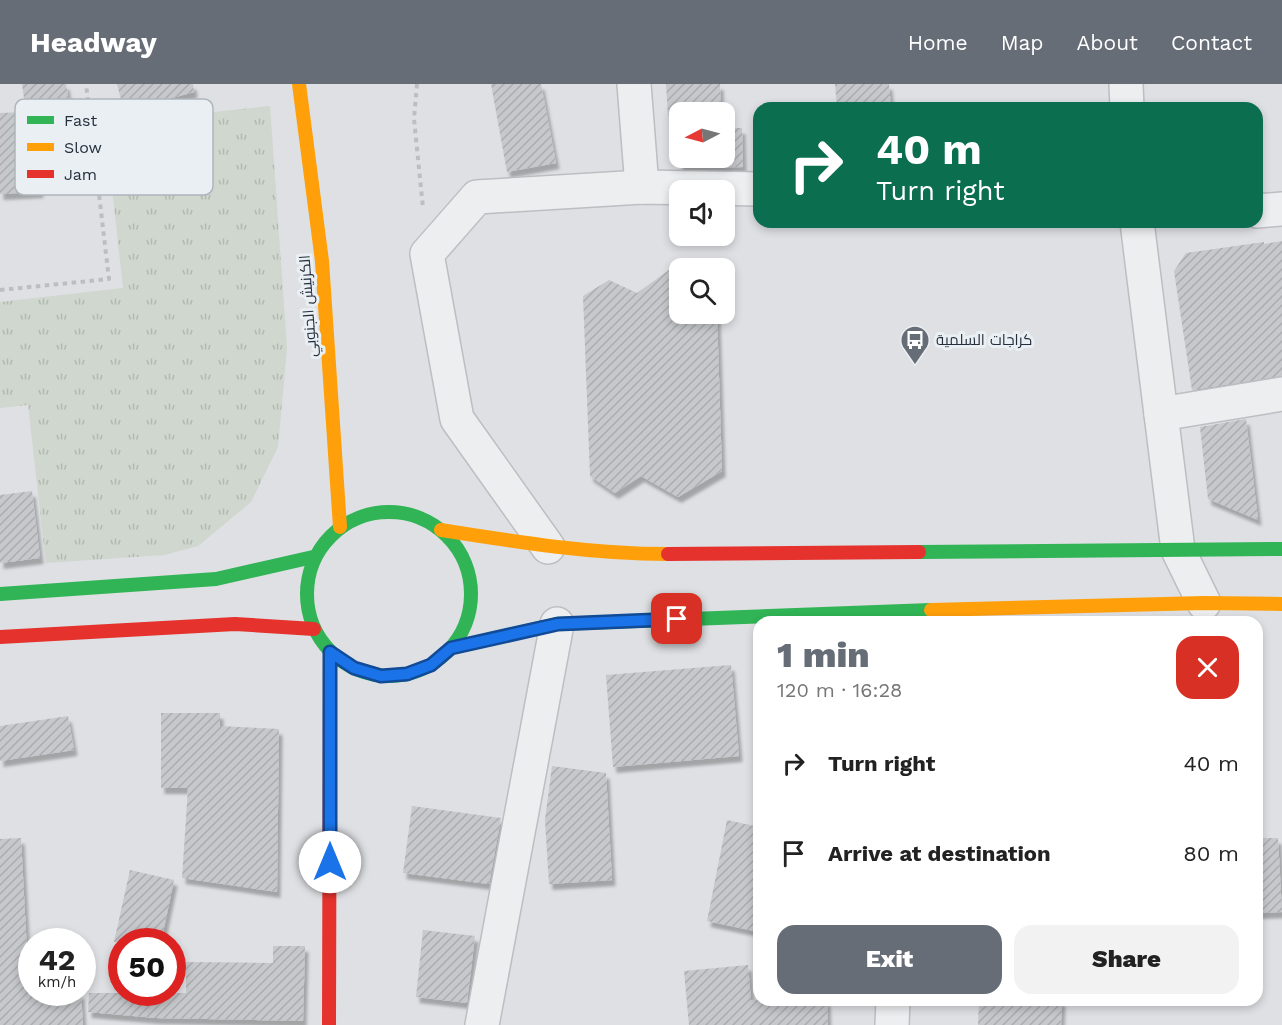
<!DOCTYPE html>
<html lang="en">
<head>
<meta charset="utf-8">
<style>
	:root { --surface:#fff; --page:#f2f2f2; --text:#222; --muted:#767676; --accent:#666d76 }
	body { margin:0; font-family:"Work Sans",Cairo,sans-serif; background:var(--page); color:var(--text); height:100vh; display:flex; flex-direction:column; font-size:22px; white-space:nowrap }
	* { box-sizing:border-box; margin:0 }
	p { font-size:20px; color:var(--muted) }
	.icon { flex:none; width:33px; height:33px; fill:none; stroke:currentColor; stroke-width:2; stroke-linecap:round; stroke-linejoin:round }
	.map { position:relative; flex:1; overflow:hidden }
	.details { position:absolute; left:753px; top:532px; width:510px; height:390px; display:flex; flex-direction:column; background:var(--surface); border-radius:18px; box-shadow:0 3px 9px #0003 }
	.details>* { flex:none }
	.guide { position:absolute; left:753px; top:18px; width:510px; height:126px; border-radius:18px; box-shadow:0 3px 9px #0003; background:#0b6e4f; color:#fff; overflow:hidden }
	.needle { width:39px; rotate:264deg }
	.tools { position:absolute; left:669px; top:18px; display:grid; gap:12px }
	.tools a { display:grid; place-items:center; width:66px; height:66px; border-radius:12px; background:var(--surface); box-shadow:0 3px 9px #0003; font-size:30px }
	.speed { position:absolute; left:18px; top:844px; display:flex; gap:12px; font-size:30px; font-weight:700; text-align:center }
	.speed>* { display:grid; place-content:center; width:78px; height:78px; border-radius:50%; background:var(--surface); box-shadow:0 3px 9px #0003; line-height:1 }
	.speed small { font-size:15px; font-weight:400 }
	.speed .limit { border:9px solid #d22; background:#fff; color:#111 }
	.pin { position:absolute; display:grid; place-items:center; width:51px; height:51px; color:#fff; margin:-26px; border-radius:12px; box-shadow:0 3px 9px #0006 }
	.me { position:absolute; width:66px; margin:-33px; rotate:0deg; stroke-linejoin:round; filter:drop-shadow(0 0 4px #0008) }
	.turn { display:flex; align-items:center; gap:21px; height:126px; padding:0 24px; font-size:27px }
	.turn .icon { width:78px; height:78px; stroke-width:2.5 }
	.turn b { display:block; font-size:42px; line-height:51px }
	.round { display:grid; place-items:center; flex:none; width:63px; height:63px; border-radius:18px; background:var(--page) }
	.summary { display:flex; align-items:center; justify-content:space-between; height:102px; padding:0 24px }
	h1 { font-size:36px; font-weight:800; line-height:45px; color:var(--accent) }
	.cta { display:flex; gap:12px; margin-top:auto; padding:12px 24px }
	.cta a { flex:1; height:69px; border-radius:18px; background:var(--accent); color:#fff; font-size:24px; font-weight:800; line-height:69px; text-align:center }
	.cta a+a { background:var(--page); color:var(--text) }
	ul { padding:0; list-style:none }
	li { display:flex; align-items:center; gap:18px; height:90px; padding:0 24px }
	li div { flex:1 }
	li b { display:block; font-size:22px }
	li em { font-style:normal }
	header { display:flex; align-items:center; gap:36px; box-sizing:border-box; height:84px; padding:0 30px; background:var(--accent); color:#fff }
	header strong { font-size:28px }
	nav { display:flex; gap:33px; margin-inline-start:auto; font-size:21px }
	.map>svg:first-child { display:block }
	.park { fill:url(#park-tufts) }
	.building { fill:url(#building-hatch); filter:url(#shadow) }
	.lines { fill:none; stroke-linecap:round; stroke-linejoin:round }
	.street-casing { stroke:#bcbec1; stroke-width:36 }
	.path { stroke:#bcbfc2; stroke-width:4; stroke-dasharray:4.5 4.5; stroke-linecap:butt }
	.street { stroke:#edeef0; stroke-width:33 }
	.fast { stroke:#30b455; stroke-width:14 }
	.slow { stroke:#ff9f0a; stroke-width:14 }
	.jam { stroke:#e5322d; stroke-width:14 }
	.route-casing { stroke:#114b97; stroke-width:15 }
	.route { stroke:#1a73e8; stroke-width:10 }
	.labels { text-anchor:middle; stroke-width:6; stroke-linejoin:round; paint-order:stroke }
	.street-label { font-size:15px; fill:#252f3c; stroke:#eaeff4 }
	.poi-label { font-size:15px; fill:#252f3c; stroke:#eaeff4; text-anchor:start }
	.key { fill:#eaeff4; stroke:#afb5bd; stroke-width:1.5 }
	.key-label { font-size:16px; fill:#252f3c }
</style>
</head>
<body>
<header>
<strong>Headway</strong>
<nav><a>Home</a><a>Map</a><a>About</a><a>Contact</a></nav>
</header>
<div class="map">
<svg width="1282" height="941" viewBox="0 0 1282 941">
	<defs>
		<pattern id="park-tufts" width="24" height="20" patternUnits="userSpaceOnUse" patternTransform="scale(1.5)"><rect width="24" height="20" fill="#cfd7ce"/><path d="M3 7l-1-3M5 7V3M7 7l1-3M15 17l-1-3M17 17v-4M19 17l1-3" fill="none" stroke="#b2b9b2"/></pattern>
		<pattern id="building-hatch" width="6" height="6" patternUnits="userSpaceOnUse" patternTransform="scale(1.5)"><rect width="6" height="6" fill="#c6c8cb"/><path d="M-1 1l2-2M0 6l6-6M5 7l2-2" fill="none" stroke="#aaacaf"/></pattern>
		<filter id="shadow"><feDropShadow dx="3.5" dy="6" stdDeviation="1.5" flood-color="#0004"/></filter>
	</defs>
	<rect width="100%" height="100%" fill="#dee0e3"/>
	<path class="park" d="M270,22L287,264L278,363L251,418L198,462L164,471L46,479L28,321L0,324V218L123,204L105,40Z"/>
	<g class="building">
		<path d="M22,0H66L73,45L37,40L40,108L0,110V29L26,28Z"/>
		<path d="M117,0H193L194,8L124,27Z"/>
		<path d="M491,0H541L556,79L507,88Z"/>
		<path d="M666,0H720L721,28H680V74H724V44H742L743,83L679,84V32H668Z"/>
		<path d="M835,0H889L891,24H837Z"/>
		<path d="M1282,157V292L1192,306L1174,187L1186,169L1264,158V160Z"/>
		<path d="M680,178V230H717L722,387L678,413L641,392L615,409L590,392L583,212L609,196L637,209Z"/>
		<path d="M1246,335L1258,436L1208,415L1200,343Z"/>
		<path d="M32,407L40,474L0,479V411Z"/>
		<path d="M731,581L739,672L613,683L606,591Z"/>
		<path d="M161,629H220V642L279,645L277,808L182,794L188,704H161Z"/>
		<path d="M68,632L74,666L0,677V642Z"/>
		<path d="M552,682L606,689L612,796L549,800L545,736Z"/>
		<path d="M412,722L501,734L489,800L403,789Z"/>
		<path d="M727,736L759,743V848L707,837Z"/>
		<path d="M21,754L27,868H32V909H81L83,941H0V755Z"/>
		<path d="M1257,754H1278L1282,828L1257,829Z"/>
		<path d="M130,786L174,796L161,858H114Z"/>
		<path d="M423,846L475,852L467,919L416,913Z"/>
		<path d="M273,862H305L303,937L156,934L88,928L89,909H186V878L273,879Z"/>
		<path d="M748,881L751,916H827L828,941H689L684,887Z"/>
		<path d="M979,916H1062L1061,941H978Z"/>
	</g>
	<g class="lines">
		<g class="street-casing">
			<g id="street">
				<path d="M634,0L642,103"/>
				<path d="M1126,0L1127,24"/>
				<path d="M1257,127L1282,125"/>
				<path d="M1137,138L1178,466L1204,519"/>
				<path d="M1161,330L1282,310"/>
				<path d="M548,463L457,335L427,170L477,113L642,103L759,105"/>
				<path d="M482,941L557,540"/>
				<path d="M892,941L893,916"/>
			</g>
		</g>
		<g class="path">
			<path d="M417,0L414,35L423,124"/>
			<path d="M0,206L109,195L86,0"/>
		</g>
		<use href="#street" class="street"/>
		<g class="fast">
			<circle cx="389" cy="510" r="82"/>
			<path d="M919,468L1282,465"/>
			<path d="M0,510L216,495L313,473"/>
			<path d="M451,564L557,540L931,526"/>
		</g>
		<g class="slow">
			<path d="M299,0L322,177L340,443"/>
			<path d="M441,446C517,458 591,470 668,470"/>
			<path d="M931,526L1204,519L1282,520"/>
		</g>
		<g class="jam">
			<path d="M668,470L919,468"/>
			<path d="M0,553L235,540L314,545"/>
			<path d="M329,941L330,568"/>
		</g>
	</g>
	<g class="lines">
		<g class="route-casing">
			<path id="route" d="M330,778V568L354,584L381,592L407,590L431,581L451,564L558,540L677,535"/>
		</g>
		<use href="#route" class="route"/>
	</g>
	<defs>
		<g id="bus-pin" transform="scale(1.5)"><path d="M0 17L-7.5 6A9.5 9.5 0 1 1 7.5 6Z" fill="#666d76" stroke="#eaeff4"/><path d="M-5-6H5V4H4V6H2V4H-2V6H-4V4H-5ZM-3.5-4V0h7V-4ZM-3.5 1.2v1.5H-2V1.2ZM2 1.2v1.5H3.5V1.2Z" fill="#fff"/></g>
	</defs>
	<g fill-rule="evenodd">
		<use href="#bus-pin" x="915" y="256"/>
	</g>
	<g class="labels">
		<g class="street-label">
			<text transform="translate(308 222) rotate(-94)" y="5">الكرنيش الجنوبي</text>
		</g>
		<g class="poi-label">
			<text x="936" y="261">كراجات السلمية</text>
		</g>
	</g>
	<rect x="15" y="15" width="198" height="96" rx="9" class="key"/>
	<rect x="27" y="32" width="27" height="8" fill="#30b455"/>
	<rect x="27" y="59" width="27" height="8" fill="#ff9f0a"/>
	<rect x="27" y="86" width="27" height="8" fill="#e5322d"/>
	<g class="key-label">
		<text x="64" y="42">Fast</text>
		<text x="64" y="69">Slow</text>
		<text x="64" y="96">Jam</text>
	</g>
</svg>
<div class="tools">
<a><svg class="needle" viewBox="-14 -14 28 28"><path d="M0-13l5 13h-10z" fill="#e53935"/><path d="M0 13l5-13h-10z" fill="#767676"/></svg></a>
<a><svg class="icon" aria-label="sound" viewBox="0 0 24 24"><path d="M4 9h4l5-4v14l-5-4H4zM17 9q2 3 0 6"/></svg></a>
<a><svg class="icon" aria-label="search" viewBox="0 0 24 24"><circle cx="10" cy="10" r="6"/><path d="M15 15l6 6"/></svg></a>
</div>
<div class="speed"><div>42<small>km/h</small></div><div class="limit">50</div></div>
<div class="pin" style="left:677px;top:535px;background:#d93025"><svg class="icon" aria-label="arrive" viewBox="0 0 24 24"><path d="M6 21V4h12l-3 4 3 4H6"/></svg></div>
<svg class="me" style="left:330px;top:778px" viewBox="-20 -20 40 40"><circle r="19" fill="#fff"/><path d="M0-13L10 11 0 6-10 11z" fill="#1a73e8"/></svg>
<div class="guide">
<div class="turn"><svg class="icon" aria-label="right" viewBox="0 0 24 24"><path d="M7 20v-9h11M14 6l5 5-5 5"/></svg><div><b>40 m</b>Turn right</div></div>
</div>
<section class="details">
<div class="summary"><div><h1>1 min</h1><p>120 m · 16:28</p></div><a class="round" style="background:#d93025;color:#fff"><svg class="icon" aria-label="close" viewBox="0 0 24 24"><path d="M6 6l12 12M18 6L6 18"/></svg></a></div>
<ul>
<li><svg class="icon" aria-label="right" viewBox="0 0 24 24"><path d="M7 20v-9h11M14 6l5 5-5 5"/></svg><div><b>Turn right</b></div><em>40 m</em></li>
<li><svg class="icon" aria-label="arrive" viewBox="0 0 24 24"><path d="M6 21V4h12l-3 4 3 4H6"/></svg><div><b>Arrive at destination</b></div><em>80 m</em></li>
</ul>
<div class="cta"><a>Exit</a><a>Share</a></div>
</section>
</div>
</body>
</html>
